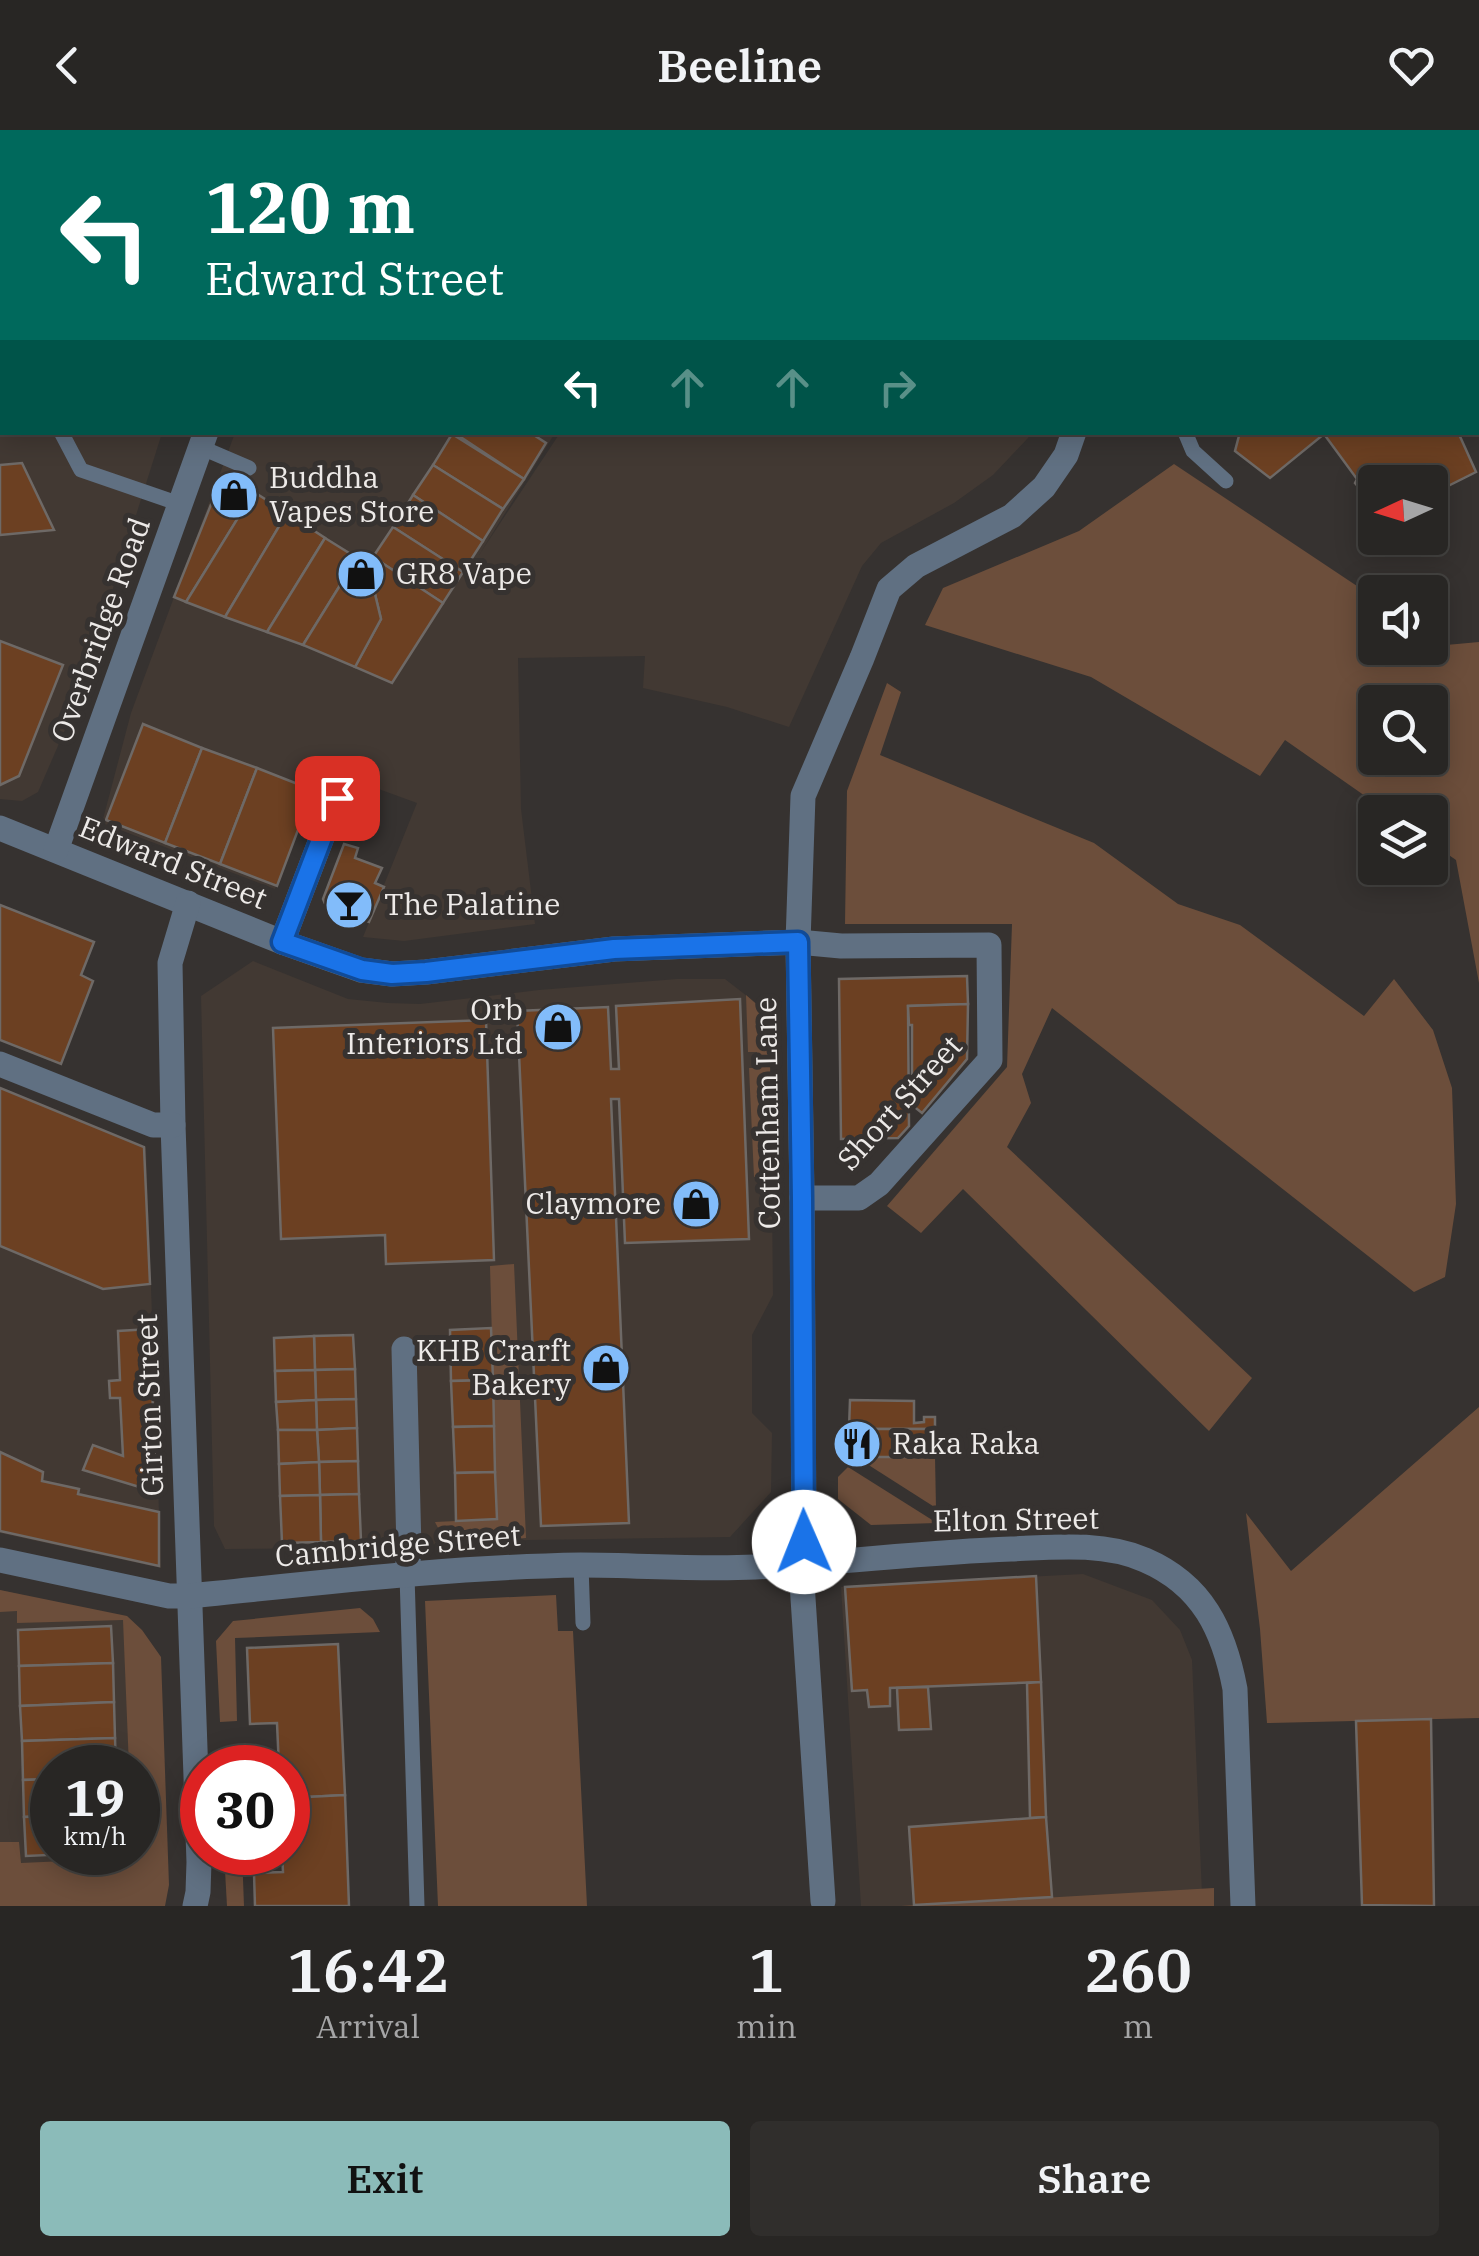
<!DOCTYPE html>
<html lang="en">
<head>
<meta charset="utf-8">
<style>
	:root { --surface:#282624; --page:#302e2c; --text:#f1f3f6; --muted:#a5a5a6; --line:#444341; --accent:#8bbbb9 }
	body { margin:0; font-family:"IBM Plex Serif",serif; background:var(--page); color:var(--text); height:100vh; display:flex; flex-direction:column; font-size:38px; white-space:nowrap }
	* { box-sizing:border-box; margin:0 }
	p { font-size:32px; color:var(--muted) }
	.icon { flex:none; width:55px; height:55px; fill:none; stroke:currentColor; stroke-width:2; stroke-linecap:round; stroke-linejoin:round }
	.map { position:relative; height:1776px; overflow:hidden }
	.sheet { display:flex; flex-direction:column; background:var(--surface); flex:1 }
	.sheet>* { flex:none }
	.banner { position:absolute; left:0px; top:0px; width:1480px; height:305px; box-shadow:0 5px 25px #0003,0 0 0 2px var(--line); background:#00695c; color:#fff; overflow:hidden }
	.needle { width:65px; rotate:266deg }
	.buttons { position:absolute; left:1358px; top:335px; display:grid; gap:20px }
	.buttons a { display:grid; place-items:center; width:90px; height:90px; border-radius:10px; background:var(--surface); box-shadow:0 5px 25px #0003,0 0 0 2px var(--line); font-size:50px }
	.speed { position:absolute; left:30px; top:1615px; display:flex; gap:20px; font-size:50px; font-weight:700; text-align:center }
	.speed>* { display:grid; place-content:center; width:130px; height:130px; border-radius:50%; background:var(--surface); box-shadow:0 5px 25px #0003,0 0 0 2px var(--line); line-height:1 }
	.speed small { font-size:25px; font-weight:400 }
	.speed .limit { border:15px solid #d22; background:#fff; color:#111 }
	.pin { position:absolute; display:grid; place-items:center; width:85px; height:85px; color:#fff; margin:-42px; border-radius:20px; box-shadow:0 5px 15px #0006 }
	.me { position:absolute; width:110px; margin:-55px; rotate:359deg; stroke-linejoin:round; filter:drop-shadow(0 0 8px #0008) }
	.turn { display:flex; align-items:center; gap:35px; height:210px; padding:0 40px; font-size:45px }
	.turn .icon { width:130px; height:130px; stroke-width:2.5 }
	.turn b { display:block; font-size:70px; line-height:85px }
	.lanes { display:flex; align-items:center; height:95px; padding:0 40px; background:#0003; justify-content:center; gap:50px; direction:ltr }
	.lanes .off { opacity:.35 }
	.eta { display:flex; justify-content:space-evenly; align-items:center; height:170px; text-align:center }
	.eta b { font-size:60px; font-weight:600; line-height:70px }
	.primary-button { display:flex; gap:20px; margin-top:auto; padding:20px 40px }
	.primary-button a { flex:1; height:115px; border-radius:10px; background:var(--accent); color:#111; font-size:40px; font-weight:600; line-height:115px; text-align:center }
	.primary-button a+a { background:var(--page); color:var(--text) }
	header { display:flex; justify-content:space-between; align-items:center; height:130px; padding:0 40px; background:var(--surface); font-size:45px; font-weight:600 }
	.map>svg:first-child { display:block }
	.built { fill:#423933 }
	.green { fill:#6c4e3b; fill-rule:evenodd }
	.building { fill:#6c4022; stroke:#6e6966; stroke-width:2.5 }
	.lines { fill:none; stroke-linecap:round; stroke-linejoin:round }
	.service { stroke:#607082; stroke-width:15 }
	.minor { stroke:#607082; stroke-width:25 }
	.route-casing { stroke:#114b97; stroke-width:25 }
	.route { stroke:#1a73e8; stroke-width:18 }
	.labels { text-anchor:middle; stroke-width:10; stroke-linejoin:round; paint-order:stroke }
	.poi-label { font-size:30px; fill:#edeae8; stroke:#363230; text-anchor:start }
	.street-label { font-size:30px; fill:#edeae8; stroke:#363230 }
</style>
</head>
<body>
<header><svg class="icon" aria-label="back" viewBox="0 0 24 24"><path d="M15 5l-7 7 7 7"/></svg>Beeline<svg class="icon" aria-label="heart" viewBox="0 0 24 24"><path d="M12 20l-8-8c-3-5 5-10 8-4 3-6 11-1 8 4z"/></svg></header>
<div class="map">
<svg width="1479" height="1776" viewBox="0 0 1479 1776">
	<rect width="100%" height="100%" fill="#363230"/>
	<g class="built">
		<path d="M0,0H94L95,2H2V302L162,303L77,572L38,662L22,671L0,669Z"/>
		<path d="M443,0H936V2H440Z"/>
		<path d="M1002,0H1479V111L1478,2H1003Z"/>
		<path d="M235,303H555L479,425L560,303H1030L1028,308L993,345L954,373L881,413L862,436L789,597L727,577L643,558L645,526L518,528L521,679L535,794L404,811L363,807L417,673L321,638L275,759L102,693L131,583Z"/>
		<path d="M253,831L348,869L388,873L420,874L539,860L677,849H725L770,884L773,1165L752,1205V1283L772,1303L771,1362L730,1407L530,1410L361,1418L225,1419L214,1396L201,866Z"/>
		<path d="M0,959L146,1017L161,1438L0,1403Z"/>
		<path d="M1083,1444L1152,1470L1180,1500L1192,1530L1202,1764L1021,1776H861L841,1457Z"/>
		<path d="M0,1460L126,1488L132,1637L52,1638V1722L136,1723V1731L19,1736L0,1715Z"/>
	</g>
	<g class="green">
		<path d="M1174,334L1375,468V518H1430V505L1446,515L1479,512V853L1456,730L1430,712V682H1388L1285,610L1260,646L1091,547L925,495L943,458L1079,401ZM1430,572V628H1375V572Z"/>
		<path d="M887,553L901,562L880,625L1094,713L1178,774L1240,795L1364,886L1394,849L1433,900L1452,958L1456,1074L1445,1147L1414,1162L1052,878L1022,944L1031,973L1007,1017L1252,1248L1209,1301L963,1059L921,1103L887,1076L1007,937L1012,794H845L847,661Z"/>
		<path d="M746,865L769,885L772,1046L754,1047L749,938H757V922H748Z"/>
		<path d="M514,1134L526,1408C508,1409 457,1416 444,1405C440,1402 437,1396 435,1392L497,1389L490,1136Z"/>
		<path d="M1479,1277V1588L1267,1593L1260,1499L1246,1383L1291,1441Z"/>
		<path d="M856,1327H935L936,1378Z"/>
		<path d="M848,1337L937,1393L871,1395L838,1369V1347Z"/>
		<path d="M0,1460L127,1486L142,1500L161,1527L169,1755L165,1776H0V1712H19L21,1733L132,1728V1723L138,1722V1638L129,1637L123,1490L17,1493V1481L0,1482Z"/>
		<path d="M556,1465L558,1501H573L587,1776H438L425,1471Z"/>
		<path d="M360,1478L373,1489L380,1502L235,1508L237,1591L220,1592L216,1511L233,1491Z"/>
		<path d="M224,1723H242L244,1776H227Z"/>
		<path d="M1214,1758V1776H901Z"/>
	</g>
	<g class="building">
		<path d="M134,0H220L216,2H136Z"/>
		<path d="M1111,0H1314L1316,2H1112Z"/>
		<path d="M2,11V74L0,76V13Z"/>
		<path d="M453,302H529L546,313L524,349Z"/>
		<path d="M1240,302H1458L1476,342L1430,365V352H1375V376L1355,353L1357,349L1324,304L1270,348L1235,321Z"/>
		<path d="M452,304L524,349L503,379L433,335Z"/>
		<path d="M22,333L54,400L0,405V335Z"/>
		<path d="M433,335L503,379L483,411L413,365Z"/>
		<path d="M222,347L254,362L186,472L174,467Z"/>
		<path d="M254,362L287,383L225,487L186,472Z"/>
		<path d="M413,365L483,411L463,442L393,397Z"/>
		<path d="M287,383L325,408L267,502L225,487Z"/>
		<path d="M393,397L463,442L443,473L373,427Z"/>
		<path d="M325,408L357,428L303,515L267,502Z"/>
		<path d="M373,427L443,473L392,553L355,537L381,489L368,435Z"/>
		<path d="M357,428L368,435L381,489L355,537L303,515Z"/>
		<path d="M0,511L63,535L19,646L0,655Z"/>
		<path d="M143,594L202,618L165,713L106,690Z"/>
		<path d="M202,618L257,638L220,734L165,713Z"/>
		<path d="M257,638L313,660L277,756L220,734Z"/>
		<path d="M344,714L358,718L355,728L382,738L375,753L384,757L369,792L326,776L323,769Z"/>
		<path d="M0,775L94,812L81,845L93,851L61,934L0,910Z"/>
		<path d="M967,846L968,874L908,876L909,996L898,1008L841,1009L839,849Z"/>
		<path d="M740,869L749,1109L625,1113L619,969H611L629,1393L541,1396L517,881L608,877L611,939H619L616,876Z"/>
		<path d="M968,874L967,929L922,983L912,975V895H909L908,876Z"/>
		<path d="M486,890L494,1130L386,1134L385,1105L281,1109L273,898Z"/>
		<path d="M0,958L144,1017L150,1154L103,1159L0,1116Z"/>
		<path d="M491,1198L493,1250L451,1251L450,1200Z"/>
		<path d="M150,1199L156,1362L83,1340L93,1315L123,1326L120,1268H110L109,1251L120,1250L118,1201Z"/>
		<path d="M353,1205L355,1239L315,1240L314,1206Z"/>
		<path d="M314,1206L315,1240L275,1241L274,1208Z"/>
		<path d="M355,1239L356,1269L316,1270L315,1240Z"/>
		<path d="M315,1240L316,1270L276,1272L275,1241Z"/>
		<path d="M493,1250L494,1296L453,1297L451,1251Z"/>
		<path d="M356,1269L357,1298L317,1300L316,1270Z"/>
		<path d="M316,1270L317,1300H278L276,1272Z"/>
		<path d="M850,1270L914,1271V1293L924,1292V1287H935V1299H849Z"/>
		<path d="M494,1296L495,1342L455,1343L453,1297Z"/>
		<path d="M357,1298L358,1331L319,1332L317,1300Z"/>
		<rect x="849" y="1299" width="86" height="28"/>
		<path d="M278,1300H317L319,1332L279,1334Z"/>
		<path d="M0,1322L43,1342L42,1351L79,1359L78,1364L159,1382V1436L0,1401Z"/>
		<path d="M358,1331L359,1364L320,1365L319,1332Z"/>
		<path d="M319,1332L320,1365L280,1366L279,1334Z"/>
		<path d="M495,1342L497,1389L456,1391L455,1343Z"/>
		<path d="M359,1364L361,1411L321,1412L320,1365Z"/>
		<path d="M320,1365L321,1412L282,1413L280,1366Z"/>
		<path d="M1036,1446L1041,1552L890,1558V1576L869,1577L867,1560L852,1561L845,1457Z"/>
		<path d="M111,1496L113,1533L19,1536L18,1500Z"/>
		<path d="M338,1514L345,1665L288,1668V1638H279L277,1593L250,1594L247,1518Z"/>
		<path d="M113,1533L114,1572L20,1576L19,1536Z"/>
		<path d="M1041,1552L1046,1687L1030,1688L1027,1553Z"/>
		<path d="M928,1557L931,1599L899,1600L897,1558Z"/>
		<path d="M114,1572L115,1608L22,1611L20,1576Z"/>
		<path d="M1431,1589L1434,1776L1362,1775L1356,1591Z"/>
		<path d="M115,1608L116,1638H52V1649L23,1650L22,1611Z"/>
		<path d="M52,1649V1686L24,1687L23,1650Z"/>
		<path d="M345,1665L349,1776H255L254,1743L283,1742L282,1722H288V1668Z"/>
		<path d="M52,1686V1722H116L26,1726L24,1687Z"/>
		<path d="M1046,1687L1052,1767L914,1775L909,1697Z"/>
	</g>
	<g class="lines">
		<g class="service">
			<path d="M0,191L2,195"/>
			<path d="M61,302L81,340L180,374"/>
			<path d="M1185,302L1193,321L1226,351"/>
			<path d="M200,317L249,338"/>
			<path d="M581,1435L583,1493"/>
			<path d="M407,1445L417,1776"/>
		</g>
		<g class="minor">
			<path d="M109,0L110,2"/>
			<path d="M316,0L318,2"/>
			<path d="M968,0L970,2"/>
			<path d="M406,2L408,0"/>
			<path d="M1478,144L1479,143"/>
			<path d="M0,698L282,812L361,840L392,844L426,842L614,819L798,812L841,816L989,815L990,930L879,1054L859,1068H802"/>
			<path d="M56,720L206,302"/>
			<path d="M188,773L170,833L173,995L199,1732L198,1762L195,1776"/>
			<path d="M282,812L337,668"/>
			<path d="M0,934L153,995H173"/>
			<path d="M404,1219L409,1420L407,1445"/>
			<path d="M0,1430L169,1466H189C319,1453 450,1437 581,1435C639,1435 697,1440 755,1437C840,1433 925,1422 1011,1419C1054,1417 1104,1412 1145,1430C1203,1455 1224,1501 1235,1559L1243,1776"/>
			<path d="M823,1771L802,1453L804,1411L802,1068L798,812L803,666L862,528L889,459L916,436L1012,386L1044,357L1066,325L1074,302"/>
		</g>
	</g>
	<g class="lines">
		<g class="route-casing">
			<path id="route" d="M337,668L282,812L362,840L392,844L426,842L614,819L798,812L802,1068L804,1412"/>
		</g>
		<use href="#route" class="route"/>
	</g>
	<defs>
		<g id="shop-disc" transform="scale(2.5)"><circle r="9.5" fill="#82bcfa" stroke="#363230"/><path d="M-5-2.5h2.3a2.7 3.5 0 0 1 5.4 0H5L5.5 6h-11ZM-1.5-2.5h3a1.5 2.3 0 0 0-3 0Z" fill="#111"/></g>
		<g id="bar-disc" transform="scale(2.5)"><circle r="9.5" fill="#82bcfa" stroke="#363230"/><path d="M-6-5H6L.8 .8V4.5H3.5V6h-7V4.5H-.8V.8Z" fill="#111"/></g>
		<g id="restaurant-disc" transform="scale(2.5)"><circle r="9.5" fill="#82bcfa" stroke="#363230"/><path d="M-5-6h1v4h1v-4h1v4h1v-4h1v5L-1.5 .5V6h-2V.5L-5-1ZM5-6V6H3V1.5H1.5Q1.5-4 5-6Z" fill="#111"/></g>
	</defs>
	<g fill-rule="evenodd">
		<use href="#shop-disc" x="234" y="365"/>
		<use href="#shop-disc" x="361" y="444"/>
		<use href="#bar-disc" x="349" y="775"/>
		<use href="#shop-disc" x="558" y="897"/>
		<use href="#shop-disc" x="696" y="1074"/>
		<use href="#shop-disc" x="606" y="1238"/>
		<use href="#restaurant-disc" x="857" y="1314"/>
	</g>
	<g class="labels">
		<g class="poi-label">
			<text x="269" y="358">Buddha<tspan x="269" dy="34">Vapes Store</tspan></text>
			<text x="396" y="454">GR8 Vape</text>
			<text x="384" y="785">The Palatine</text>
			<text x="523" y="890" text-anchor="end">Orb<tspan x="523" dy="34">Interiors Ltd</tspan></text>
			<text x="661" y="1084" text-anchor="end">Claymore</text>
			<text x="571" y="1231" text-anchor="end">KHB Crarft<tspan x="571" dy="34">Bakery</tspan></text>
			<text x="892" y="1324">Raka Raka</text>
		</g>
		<g class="street-label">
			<text transform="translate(101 500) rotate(-70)" y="10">Overbridge Road</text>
			<text transform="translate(173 733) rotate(22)" y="10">Edward Street</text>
			<text transform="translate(900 973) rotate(-48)" y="10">Short Street</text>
			<text transform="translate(768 983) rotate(-91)" y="10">Cottenham Lane</text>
			<text transform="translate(150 1275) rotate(-92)" y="10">Girton Street</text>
			<text transform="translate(1016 1390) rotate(-1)" y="10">Elton Street</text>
			<text transform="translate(398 1416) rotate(-5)" y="10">Cambridge Street</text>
		</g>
	</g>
</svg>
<div class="buttons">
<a><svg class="needle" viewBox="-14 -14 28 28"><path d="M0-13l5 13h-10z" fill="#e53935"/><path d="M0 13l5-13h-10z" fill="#a5a5a6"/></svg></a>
<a><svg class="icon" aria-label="sound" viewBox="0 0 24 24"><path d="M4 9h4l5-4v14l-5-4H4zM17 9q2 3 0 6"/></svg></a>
<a><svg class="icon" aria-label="search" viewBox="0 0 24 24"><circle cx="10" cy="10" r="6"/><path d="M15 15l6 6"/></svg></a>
<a><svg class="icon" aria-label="layers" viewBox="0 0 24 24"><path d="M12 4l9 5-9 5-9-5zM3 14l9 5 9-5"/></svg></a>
</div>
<div class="speed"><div>19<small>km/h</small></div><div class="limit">30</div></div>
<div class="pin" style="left:337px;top:668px;background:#d93025"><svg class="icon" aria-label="arrive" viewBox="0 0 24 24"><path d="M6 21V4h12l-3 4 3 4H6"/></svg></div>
<svg class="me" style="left:804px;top:1412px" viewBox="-20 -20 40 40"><circle r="19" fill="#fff"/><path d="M0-13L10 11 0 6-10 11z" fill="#1a73e8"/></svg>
<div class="banner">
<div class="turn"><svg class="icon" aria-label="left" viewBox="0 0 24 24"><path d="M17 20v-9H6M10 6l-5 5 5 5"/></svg><div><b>120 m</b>Edward Street</div></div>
<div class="lanes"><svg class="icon" aria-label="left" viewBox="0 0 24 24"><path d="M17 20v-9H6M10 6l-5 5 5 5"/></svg><svg class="icon off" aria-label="ahead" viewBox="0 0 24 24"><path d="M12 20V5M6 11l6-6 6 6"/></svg><svg class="icon off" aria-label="ahead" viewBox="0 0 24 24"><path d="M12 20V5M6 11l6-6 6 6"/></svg><svg class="icon off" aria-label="right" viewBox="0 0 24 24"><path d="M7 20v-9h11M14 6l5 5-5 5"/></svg></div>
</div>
</div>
<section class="sheet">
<div class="eta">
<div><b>16:42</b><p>Arrival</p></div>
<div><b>1</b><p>min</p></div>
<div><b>260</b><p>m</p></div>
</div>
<div class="primary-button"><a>Exit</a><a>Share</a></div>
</section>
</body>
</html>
